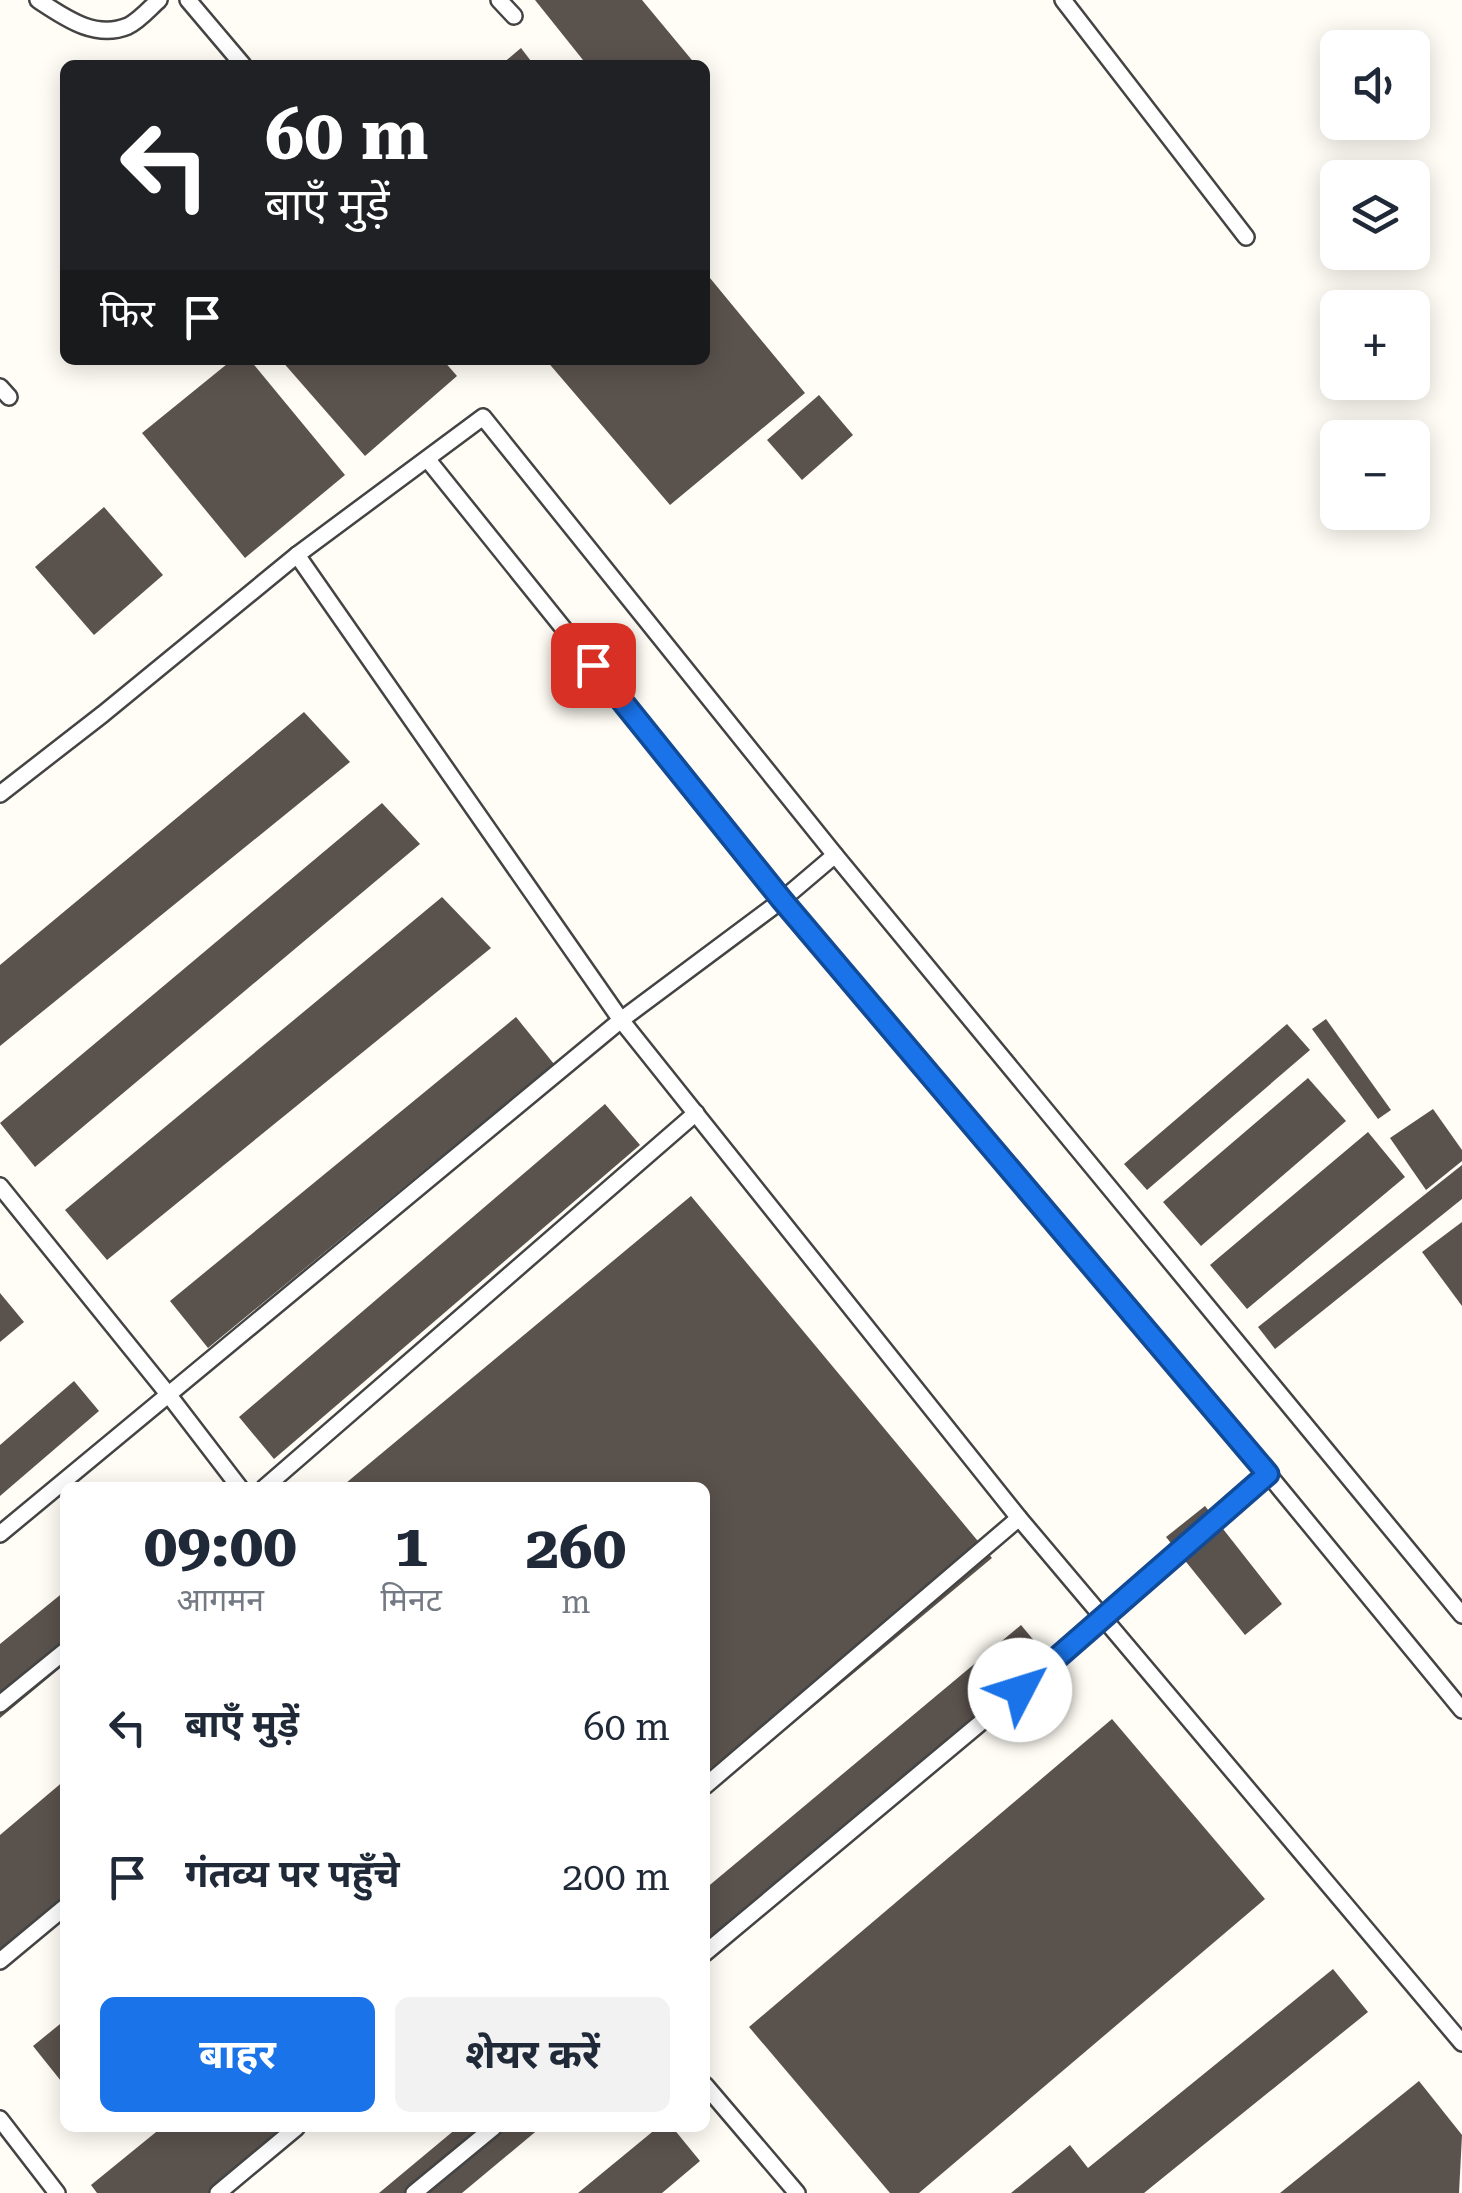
<!DOCTYPE html>
<html lang="hi">
<head>
<meta charset="utf-8">
<style>
	:root { --surface:#fff; --page:#f2f2f3; --text:#1f2937; --muted:#747a83; --accent:#1a73e8 }
	body { margin:0; font-family:"Roboto Serif","Noto Sans Devanagari",serif; background:var(--page); color:var(--text); height:100vh; display:flex; flex-direction:column; font-size:38px; white-space:nowrap }
	* { box-sizing:border-box; margin:0 }
	p { font-size:32px; color:var(--muted) }
	.icon { flex:none; width:55px; height:55px; fill:none; stroke:currentColor; stroke-width:2; stroke-linecap:round; stroke-linejoin:round }
	.map { position:relative; flex:1; overflow:hidden }
	.drawer { position:absolute; left:60px; top:1482px; width:650px; height:650px; display:flex; flex-direction:column; background:var(--surface); border-radius:15px; box-shadow:0 5px 25px #0003 }
	.drawer>* { flex:none }
	.hud { position:absolute; left:60px; top:60px; width:650px; height:305px; border-radius:15px; box-shadow:0 5px 25px #0003; background:#202124; color:#fff; overflow:hidden }
	.buttons { position:absolute; left:1320px; top:30px; display:grid; gap:20px }
	.buttons a { display:grid; place-items:center; width:110px; height:110px; border-radius:15px; background:var(--surface); box-shadow:0 5px 25px #0003; font-size:50px }
	.pin { position:absolute; display:grid; place-items:center; width:85px; height:85px; color:#fff; margin:-42px; border-radius:20px; box-shadow:0 5px 15px #0006 }
	.me { position:absolute; width:110px; margin:-55px; rotate:50deg; stroke-linejoin:round; filter:drop-shadow(0 0 8px #0008) }
	.turn { display:flex; align-items:center; gap:35px; height:210px; padding:0 40px; font-size:45px }
	.turn .icon { width:130px; height:130px; stroke-width:2.5 }
	.turn b { display:block; font-size:70px; line-height:85px }
	.then { display:flex; align-items:center; height:95px; padding:0 40px; background:#0003; gap:20px; font-size:38px }
	.eta { display:flex; justify-content:space-evenly; align-items:center; height:170px; text-align:center }
	.eta b { font-size:60px; font-weight:700; line-height:70px }
	.action { display:flex; gap:20px; margin-top:auto; padding:20px 40px }
	.action a { flex:1; height:115px; border-radius:15px; background:var(--accent); color:#fff; font-size:40px; font-weight:700; line-height:115px; text-align:center }
	.action a+a { background:var(--page); color:var(--text) }
	ul { padding:0; list-style:none }
	li { display:flex; align-items:center; gap:30px; height:150px; padding:0 40px }
	li div { flex:1 }
	li b { display:block; font-size:38px }
	li em { font-style:normal }
	.map>svg:first-child { display:block }
	.building { fill:#5a524d }
	.lines { fill:none; stroke-linecap:round; stroke-linejoin:round }
	.lane-casing { stroke:#444; stroke-width:20 }
	.lane { stroke:#fff; stroke-width:15 }
	.route-casing { stroke:#114b97; stroke-width:25 }
	.route { stroke:#1a73e8; stroke-width:18 }
</style>
</head>
<body>
<div class="map">
<svg width="1462" height="2193" viewBox="0 0 1462 2193">
	<rect width="100%" height="100%" fill="#fffdf5"/>
	<g class="building">
		<path d="M535,0H642L696,65H587Z"/>
		<path d="M521,48L534,65H501Z"/>
		<path d="M705,272L805,393L670,505L546,360H705Z"/>
		<path d="M232,360H250L345,475L245,558L142,433Z"/>
		<path d="M281,360H443L457,376L365,456Z"/>
		<path d="M819,395L853,435L802,480L767,440Z"/>
		<path d="M104,507L163,575L94,635L35,567Z"/>
		<path d="M304,712L350,762L0,1046V965Z"/>
		<path d="M382,803L420,844L35,1167L0,1123Z"/>
		<path d="M442,897L491,948L107,1260L65,1210Z"/>
		<path d="M516,1017L554,1064L208,1348L170,1301Z"/>
		<path d="M1326,1019L1391,1110L1378,1119L1312,1029Z"/>
		<path d="M1287,1024L1310,1050L1147,1190L1124,1164Z"/>
		<path d="M1308,1078L1346,1121L1201,1246L1163,1202Z"/>
		<path d="M605,1104L640,1145L274,1459L239,1417Z"/>
		<path d="M1433,1109L1462,1150V1161L1426,1190L1390,1138Z"/>
		<path d="M1368,1132L1405,1177L1247,1309L1210,1265Z"/>
		<path d="M1462,1165V1199L1275,1349L1258,1327Z"/>
		<path d="M691,1196L992,1558L705,1797V1488H340Z"/>
		<path d="M1462,1222V1306L1422,1252Z"/>
		<path d="M0,1293L24,1322L0,1342Z"/>
		<path d="M74,1381L99,1411L0,1496V1445Z"/>
		<path d="M1205,1506L1282,1604L1245,1635L1166,1537Z"/>
		<path d="M65,1591V1664L0,1718V1644Z"/>
		<path d="M1021,1625L1051,1661L705,1949V1889Z"/>
		<path d="M1112,1719L1265,1899L919,2193H890L749,2027Z"/>
		<path d="M65,1780V1903L0,1957V1835Z"/>
		<path d="M1333,1969L1368,2012L1144,2193H1011L1070,2145L1088,2168Z"/>
		<path d="M65,2020V2086L33,2046Z"/>
		<path d="M1419,2081L1462,2135L1459,2193H1280Z"/>
		<path d="M161,2128H305L225,2193H97L91,2185Z"/>
		<path d="M457,2128H540L462,2193H379Z"/>
		<path d="M657,2128H673L700,2161L662,2193H578Z"/>
	</g>
	<g class="lines">
		<g class="lane-casing">
			<g id="lane">
				<path d="M38,0C64,17 95,40 128,26C139,21 150,8 159,0"/>
				<path d="M188,0L243,65"/>
				<path d="M499,0L514,16"/>
				<path d="M1063,0L1246,237"/>
				<path d="M0,387L9,397"/>
				<path d="M428,460L782,900L1268,1474L1462,1710"/>
				<path d="M297,555L621,1020L1019,1518L1462,2043"/>
				<path d="M0,794L103,714L297,555L483,417L835,855L1462,1615"/>
				<path d="M0,1186L168,1394L240,1488"/>
				<path d="M264,1488L696,1113"/>
				<path d="M0,1534L621,1020L782,900L835,855"/>
				<path d="M0,1704L65,1651"/>
				<path d="M705,1786L1019,1518"/>
				<path d="M705,1953L1106,1618L1268,1474"/>
				<path d="M0,1961L65,1907"/>
				<path d="M705,2085L797,2193"/>
				<path d="M0,2119L57,2193"/>
				<path d="M218,2193L296,2128"/>
				<path d="M414,2193L493,2128"/>
			</g>
		</g>
		<use href="#lane" class="lane"/>
	</g>
	<g class="lines">
		<g class="route-casing">
			<path id="route" d="M593,665L782,900L1268,1474L1020,1690"/>
		</g>
		<use href="#route" class="route"/>
	</g>
</svg>
<div class="buttons">
<a><svg class="icon" aria-label="sound" viewBox="0 0 24 24"><path d="M4 9h4l5-4v14l-5-4H4zM17 9q2 3 0 6"/></svg></a>
<a><svg class="icon" aria-label="layers" viewBox="0 0 24 24"><path d="M12 4l9 5-9 5-9-5zM3 14l9 5 9-5"/></svg></a>
<a>+</a>
<a>−</a>
</div>
<div class="pin" style="left:593px;top:665px;background:#d93025"><svg class="icon" aria-label="arrive" viewBox="0 0 24 24"><path d="M6 21V4h12l-3 4 3 4H6"/></svg></div>
<svg class="me" style="left:1020px;top:1690px" viewBox="-20 -20 40 40"><circle r="19" fill="#fff"/><path d="M0-13L10 11 0 6-10 11z" fill="#1a73e8"/></svg>
<div class="hud">
<div class="turn"><svg class="icon" aria-label="left" viewBox="0 0 24 24"><path d="M17 20v-9H6M10 6l-5 5 5 5"/></svg><div><b>60 m</b>बाएँ मुड़ें</div></div>
<div class="then">फिर<svg class="icon" aria-label="arrive" viewBox="0 0 24 24"><path d="M6 21V4h12l-3 4 3 4H6"/></svg></div>
</div>
<section class="drawer">
<div class="eta">
<div><b>09:00</b><p>आगमन</p></div>
<div><b>1</b><p>मिनट</p></div>
<div><b>260</b><p>m</p></div>
</div>
<ul>
<li><svg class="icon" aria-label="left" viewBox="0 0 24 24"><path d="M17 20v-9H6M10 6l-5 5 5 5"/></svg><div><b>बाएँ मुड़ें</b></div><em>60 m</em></li>
<li><svg class="icon" aria-label="arrive" viewBox="0 0 24 24"><path d="M6 21V4h12l-3 4 3 4H6"/></svg><div><b>गंतव्य पर पहुँचे</b></div><em>200 m</em></li>
</ul>
<div class="action"><a>बाहर</a><a>शेयर करें</a></div>
</section>
</div>
</body>
</html>
